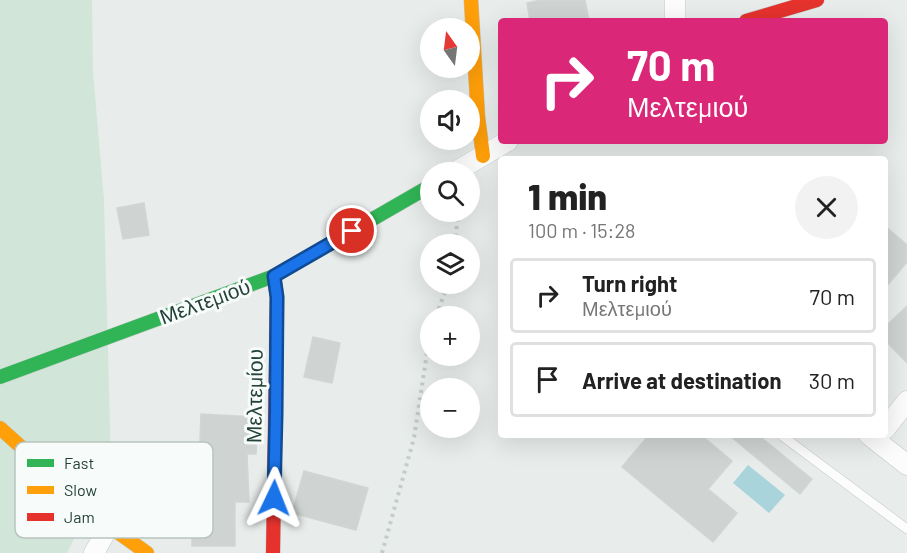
<!DOCTYPE html>
<html lang="en">
<head>
<meta charset="utf-8">
<style>
	:root { --surface:#fff; --page:#f2f2f2; --text:#222; --muted:#767676; --line:#e0e0e0 }
	body { margin:0; font-family:Barlow,sans-serif; background:var(--page); color:var(--text); height:100vh; display:flex; flex-direction:column; font-size:22px; white-space:nowrap }
	* { box-sizing:border-box; margin:0 }
	p { font-size:20px; color:var(--muted) }
	.icon { flex:none; width:33px; height:33px; fill:none; stroke:currentColor; stroke-width:2; stroke-linecap:round; stroke-linejoin:round }
	.map { position:relative; flex:1; overflow:hidden }
	.sheet { position:absolute; left:498px; top:156px; width:390px; height:282px; display:flex; flex-direction:column; background:var(--surface); border-radius:6px; box-shadow:0 6px 24px #0002 }
	.sheet>* { flex:none }
	.top-card { position:absolute; left:498px; top:18px; width:390px; height:126px; border-radius:6px; box-shadow:0 6px 24px #0002; background:#db2777; color:#fff; overflow:hidden }
	.needle { width:39px; rotate:346deg }
	.fabs { position:absolute; left:420px; top:18px; display:grid; gap:12px }
	.fabs a { display:grid; place-items:center; width:60px; height:60px; border-radius:50%; background:var(--surface); box-shadow:0 6px 24px #0002; font-size:30px }
	.pin { position:absolute; display:grid; place-items:center; width:51px; height:51px; color:#fff; margin:-26px; border:3px solid #fff; border-radius:50%; box-shadow:0 2px 6px #0007 }
	.me { position:absolute; width:66px; margin:-33px; rotate:2deg; stroke-linejoin:round; filter:drop-shadow(0 0 4px #0008) }
	.turn { display:flex; align-items:center; gap:21px; height:126px; padding:0 30px; font-size:27px }
	.turn .icon { width:78px; height:78px; stroke-width:2.5 }
	.turn b { display:block; font-size:42px; line-height:51px }
	.round { display:grid; place-items:center; flex:none; width:63px; height:63px; border-radius:32px; background:var(--page) }
	.summary { display:flex; align-items:center; justify-content:space-between; height:102px; padding:0 30px }
	h1 { font-size:36px; font-weight:800; line-height:45px }
	ul { padding:0; list-style:none }
	li { display:flex; align-items:center; gap:18px; height:75px; margin:0 12px 9px; padding:0 18px; border:3px solid var(--line); border-radius:6px }
	li div { flex:1 }
	li b { display:block; font-size:22px }
	li em { font-style:normal }
	.map>svg:first-child { display:block }
	.green { fill:#d1e6d8 }
	.water { fill:#a9d4db }
	.building { fill:#cfd4d2; stroke:#d1d6d4; stroke-width:1.5 }
	.lines { fill:none; stroke-linecap:round; stroke-linejoin:round }
	.lane-casing { stroke:#c5cac8; stroke-width:10 }
	.street-casing { stroke:#c5cac8; stroke-width:21 }
	.fast-casing { stroke:#c3cbc8; stroke-width:15 }
	.slow-casing { stroke:#c3cbc8; stroke-width:15 }
	.jam-casing { stroke:#c3cbc8; stroke-width:15 }
	.path { stroke:#c3ccca; stroke-width:4; stroke-dasharray:3 4.5; stroke-linecap:butt }
	.lane { stroke:#fcfcfc; stroke-width:9 }
	.street { stroke:#fcfcfc; stroke-width:20 }
	.fast { stroke:#30b455; stroke-width:14 }
	.slow { stroke:#ff9f0a; stroke-width:14 }
	.jam { stroke:#e5322d; stroke-width:14 }
	.route-casing { stroke:#114b97; stroke-width:15 }
	.route { stroke:#1a73e8; stroke-width:10 }
	.labels { text-anchor:middle; stroke-width:6; stroke-linejoin:round; paint-order:stroke }
	.street-label { font-size:21px; fill:#24423a; stroke:#f7fbf9 }
	.key { fill:#f7fbf9; stroke:#b8c4c0; stroke-width:1.5 }
	.key-label { font-size:16px; fill:#24423a }
</style>
</head>
<body>
<div class="map">
<svg width="907" height="553" viewBox="0 0 907 553">
	<rect width="100%" height="100%" fill="#e8edeb"/>
	<path class="green" d="M0,0H92L93,71L104,200L111,463L67,553H0Z"/>
	<path class="water" d="M748,465L785,495L769,513L733,483Z"/>
	<g class="building">
		<path d="M541,0H585L589,21H530L527,3Z"/>
		<path d="M144,203L149,235L123,239L117,208Z"/>
		<path d="M885,226L907,245V262L885,288Z"/>
		<path d="M907,306V363L885,340V327Z"/>
		<path d="M313,337L340,343L332,383L304,377Z"/>
		<path d="M201,414L258,417L256,454H247L249,502H235V546H192V511H197L196,469L199,468Z"/>
		<path d="M649,435H701L732,461L708,489L737,513L713,542L622,467Z"/>
		<path d="M729,435H758L812,479L800,494Z"/>
		<path d="M304,471L368,488L356,530L292,513Z"/>
	</g>
	<g class="lines">
		<g class="lane-casing">
			<path id="lane" d="M781,435L907,529"/>
		</g>
		<g class="street-casing">
			<g id="street">
				<path d="M675,0V21"/>
				<path d="M455,172L508,141"/>
				<path d="M885,429L907,401"/>
				<path d="M869,435L907,465"/>
				<path d="M94,553L109,526"/>
			</g>
		</g>
		<g class="fast-casing">
			<path id="fast" d="M0,377L274,276L430,186"/>
		</g>
		<g class="slow-casing">
			<g id="slow">
				<path d="M471,0L478,117L483,156"/>
				<path d="M0,428L109,526L147,553"/>
			</g>
		</g>
		<g class="jam-casing">
			<g id="jam">
				<path d="M746,21L817,0"/>
				<path d="M273,553L277,297L274,276"/>
			</g>
		</g>
		<g class="path">
			<path d="M455,244L458,212"/>
			<path d="M436,316L448,284"/>
			<path d="M382,553L414,438L430,333"/>
		</g>
		<use href="#lane" class="lane"/>
		<use href="#street" class="street"/>
		<use href="#fast" class="fast"/>
		<use href="#slow" class="slow"/>
		<use href="#jam" class="jam"/>
	</g>
	<g class="lines">
		<g class="route-casing">
			<path id="route" d="M274,498L276,414L277,297L274,276L352,231"/>
		</g>
		<use href="#route" class="route"/>
	</g>
	<g class="labels">
		<g class="street-label">
			<text transform="translate(205 302) rotate(-20)" y="7">Μελτεμιού</text>
			<text transform="translate(255 396) rotate(-89)" y="7">Μελτεμίου</text>
		</g>
	</g>
	<rect x="15" y="442" width="198" height="96" rx="9" class="key"/>
	<rect x="27" y="459" width="27" height="8" fill="#30b455"/>
	<rect x="27" y="486" width="27" height="8" fill="#ff9f0a"/>
	<rect x="27" y="513" width="27" height="8" fill="#e5322d"/>
	<g class="key-label">
		<text x="64" y="469">Fast</text>
		<text x="64" y="496">Slow</text>
		<text x="64" y="523">Jam</text>
	</g>
</svg>
<div class="fabs">
<a><svg class="needle" viewBox="-14 -14 28 28"><path d="M0-13l5 13h-10z" fill="#e53935"/><path d="M0 13l5-13h-10z" fill="#767676"/></svg></a>
<a><svg class="icon" aria-label="sound" viewBox="0 0 24 24"><path d="M4 9h4l5-4v14l-5-4H4zM17 9q2 3 0 6"/></svg></a>
<a><svg class="icon" aria-label="search" viewBox="0 0 24 24"><circle cx="10" cy="10" r="6"/><path d="M15 15l6 6"/></svg></a>
<a><svg class="icon" aria-label="layers" viewBox="0 0 24 24"><path d="M12 4l9 5-9 5-9-5zM3 14l9 5 9-5"/></svg></a>
<a>+</a>
<a>−</a>
</div>
<div class="pin" style="left:352px;top:231px;background:#d93025"><svg class="icon" aria-label="arrive" viewBox="0 0 24 24"><path d="M6 21V4h12l-3 4 3 4H6"/></svg></div>
<svg class="me" style="left:274px;top:498px" viewBox="-20 -20 40 40"><path d="M0-17L14 15 0 8-14 15z" fill="#1a73e8" stroke="#fff" stroke-width="4"/></svg>
<div class="top-card">
<div class="turn"><svg class="icon" aria-label="right" viewBox="0 0 24 24"><path d="M7 20v-9h11M14 6l5 5-5 5"/></svg><div><b>70 m</b>Μελτεμιού</div></div>
</div>
<section class="sheet">
<div class="summary"><div><h1>1 min</h1><p>100 m · 15:28</p></div><a class="round"><svg class="icon" aria-label="close" viewBox="0 0 24 24"><path d="M6 6l12 12M18 6L6 18"/></svg></a></div>
<ul>
<li><svg class="icon" aria-label="right" viewBox="0 0 24 24"><path d="M7 20v-9h11M14 6l5 5-5 5"/></svg><div><b>Turn right</b><p>Μελτεμιού</p></div><em>70 m</em></li>
<li><svg class="icon" aria-label="arrive" viewBox="0 0 24 24"><path d="M6 21V4h12l-3 4 3 4H6"/></svg><div><b>Arrive at destination</b></div><em>30 m</em></li>
</ul>
</section>
</div>
</body>
</html>
